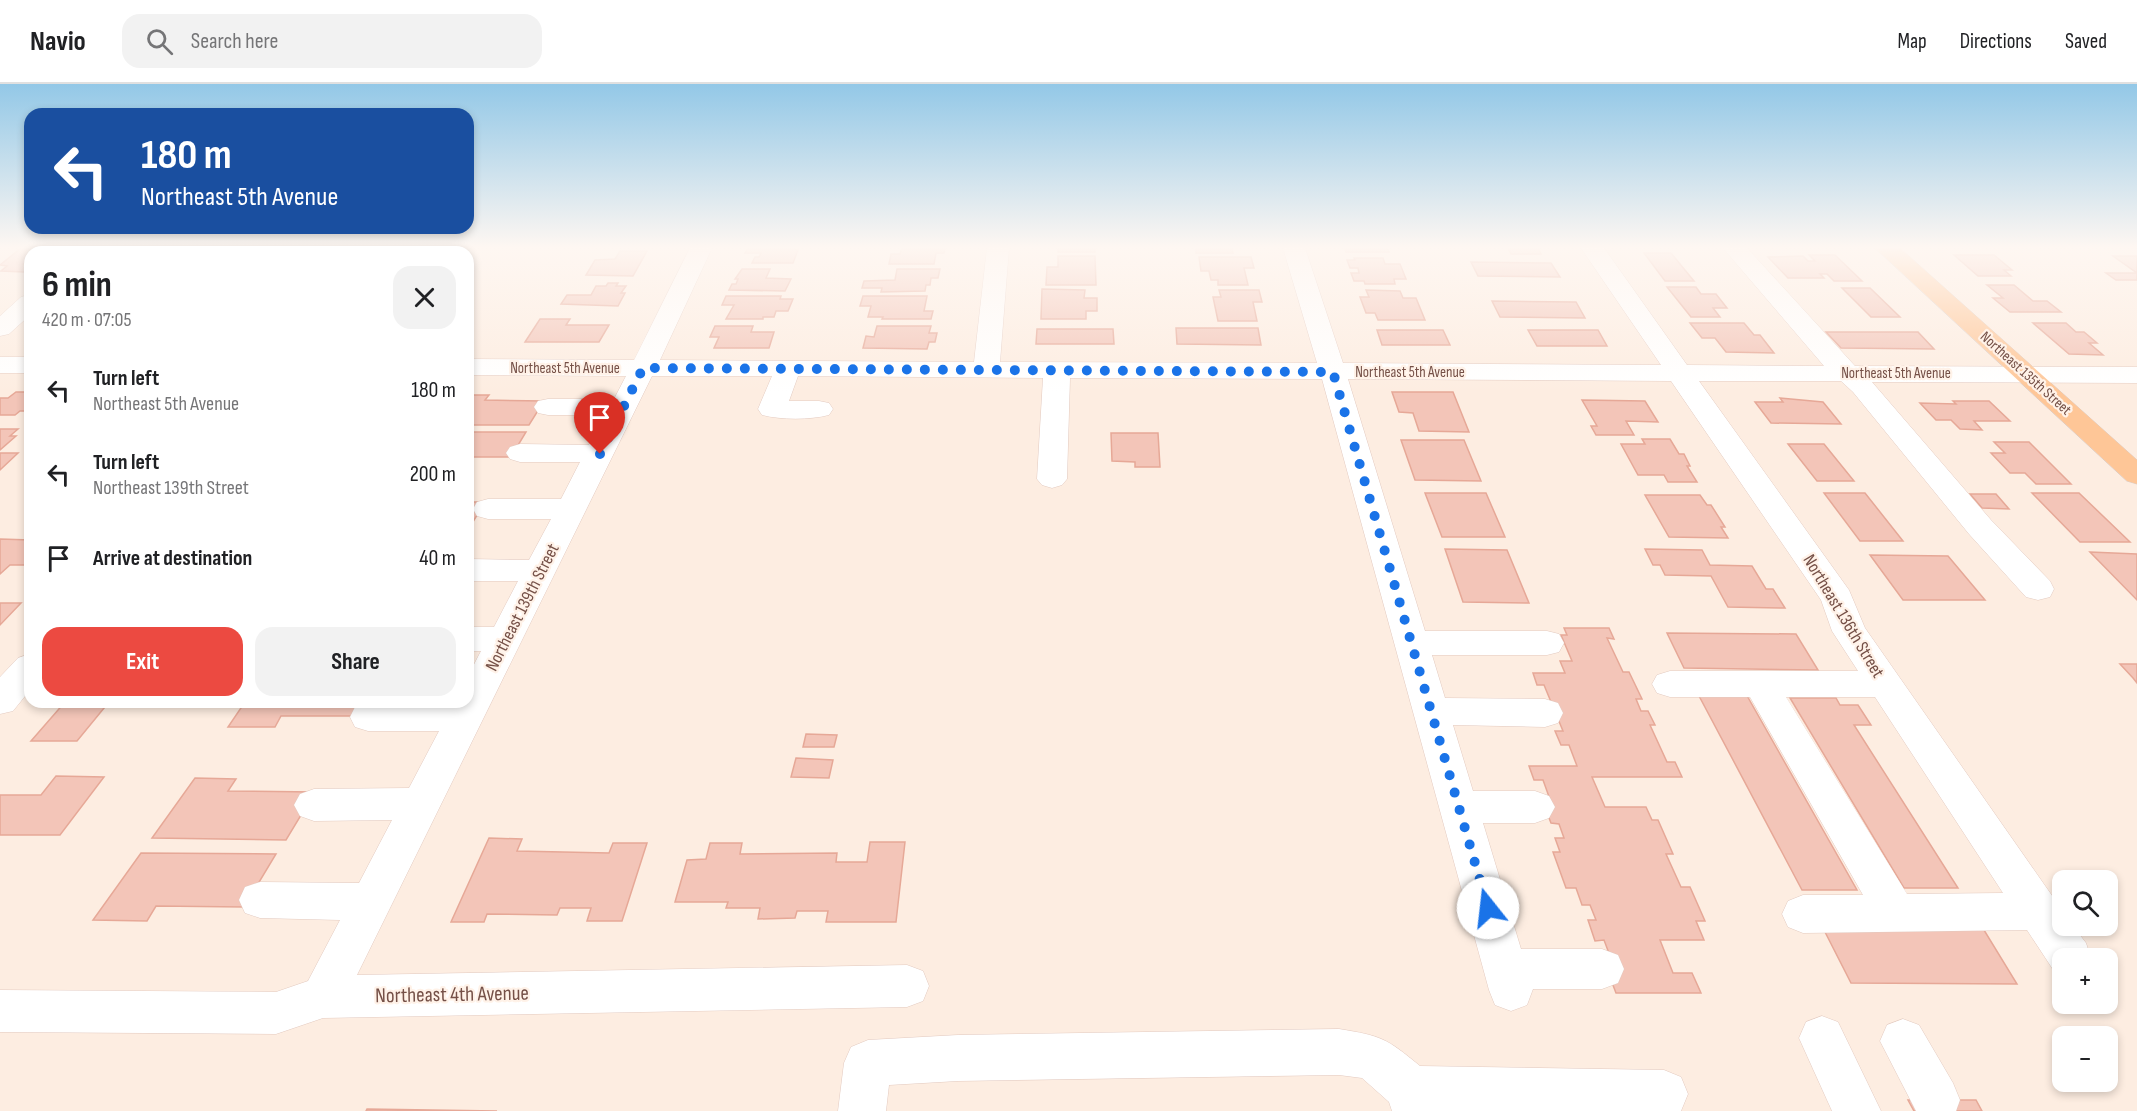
<!DOCTYPE html>
<html lang="en">
<head>
<meta charset="utf-8">
<style>
	:root { --surface:#fff; --page:#f2f2f2; --text:#202124; --muted:#757577; --line:#e0e0e0; --accent:#ec4a41 }
	body { margin:0; font-family:"Sofia Sans Condensed",sans-serif; background:var(--page); color:var(--text); height:100vh; display:flex; flex-direction:column; font-size:22px; white-space:nowrap }
	* { box-sizing:border-box; margin:0 }
	p { font-size:20px; color:var(--muted) }
	.icon { flex:none; width:33px; height:33px; fill:none; stroke:currentColor; stroke-width:2; stroke-linecap:round; stroke-linejoin:round }
	.map { position:relative; flex:1; overflow:hidden }
	.details { position:absolute; left:24px; top:162px; width:450px; height:462px; display:flex; flex-direction:column; background:var(--surface); border-radius:18px; box-shadow:0 3px 9px #0003 }
	.details>* { flex:none }
	.banner { position:absolute; left:24px; top:24px; width:450px; height:126px; border-radius:18px; box-shadow:0 3px 9px #0003; background:#1a4fa0; color:#fff; overflow:hidden }
	.controls { position:absolute; left:2052px; top:786px; display:grid; gap:12px }
	.controls a { display:grid; place-items:center; width:66px; height:66px; border-radius:12px; background:var(--surface); box-shadow:0 3px 9px #0003; font-size:30px }
	.pin { position:absolute; display:grid; place-items:center; width:51px; height:51px; color:#fff; margin:-62px -26px; border-radius:50% 50% 50% 0; rotate:-45deg; box-shadow:0 0 6px #0007 }
	.pin .icon { rotate:45deg }
	.me { position:absolute; width:66px; margin:-33px; rotate:344deg; stroke-linejoin:round; filter:drop-shadow(0 0 4px #0008) }
	.turn { display:flex; align-items:center; gap:21px; height:126px; padding:0 18px; font-size:27px }
	.turn .icon { width:78px; height:78px; stroke-width:2.5 }
	.turn b { display:block; font-size:42px; line-height:51px }
	.round { display:grid; place-items:center; flex:none; width:63px; height:63px; border-radius:18px; background:var(--page) }
	.overview { display:flex; align-items:center; justify-content:space-between; height:102px; padding:0 18px }
	h1 { font-size:36px; font-weight:700; line-height:45px }
	.primary-button { display:flex; gap:12px; margin-top:auto; padding:12px 18px }
	.primary-button a { flex:1; height:69px; border-radius:18px; background:var(--accent); color:#fff; font-size:24px; font-weight:700; line-height:69px; text-align:center }
	.primary-button a+a { background:var(--page); color:var(--text) }
	ul { padding:0; list-style:none }
	li { display:flex; align-items:center; gap:18px; height:84px; padding:0 18px }
	li div { flex:1 }
	li b { display:block; font-size:22px }
	li em { font-style:normal }
	header { display:flex; align-items:center; gap:36px; box-sizing:border-box; height:84px; padding:0 30px; background:var(--surface); border-bottom:2px solid var(--line) }
	header strong { font-size:28px }
	nav { display:flex; gap:33px; margin-inline-start:auto; font-size:21px }
	.search { width:420px; height:54px; background:var(--page); display:flex; align-items:center; gap:15px; box-sizing:border-box; padding:0 21px; border-radius:18px; color:var(--muted); font-size:22px }
	.map>svg:first-child { display:block }
	.building { fill:#f3c5b8; stroke:#e6a897; stroke-width:1.5 }
	.lines { fill:none; stroke-linecap:round; stroke-linejoin:round }
	.minor-casing { stroke:#e3cac0; stroke-width:1 }
	.major-casing { stroke:#d8cecb; stroke-width:1 }
	.minor { fill:#fff; fill-rule:evenodd }
	.major { fill:#fec697; fill-rule:evenodd }
	.route { stroke:#1a73e8; stroke-width:10; stroke-dasharray:0 18 }
	.labels { text-anchor:middle; stroke-width:4.5; stroke-linejoin:round; paint-order:stroke }
	.far-street-label { font-size:15px; fill:#755047; stroke:#fff2e8 }
	.street-label { font-size:18px; fill:#755047; stroke:#fff2e8 }
	.near-street-label { font-size:21px; fill:#755047; stroke:#fff2e8 }
</style>
</head>
<body>
<header>
<strong>Navio</strong>
<div class="search"><svg class="icon" aria-label="search" viewBox="0 0 24 24"><circle cx="10" cy="10" r="6"/><path d="M15 15l6 6"/></svg>Search here</div>
<nav><a>Map</a><a>Directions</a><a>Saved</a></nav>
</header>
<div class="map">
<svg width="2137" height="1027" viewBox="0 0 2137 1027">
	<rect width="100%" height="100%" fill="#fdede1"/>
	<g class="building">
		<path d="M21,164H46L41,168H30V177L23,180H30V183L24,188L1,187L7,182L0,181Z"/>
		<path d="M748,164H790L798,166L793,179H752L755,173H759L761,169H745Z"/>
		<path d="M902,164H945L944,169H936L934,180H889L891,170H900Z"/>
		<rect x="1058" y="164" width="37" height="4"/>
		<path d="M1196,164H1232L1233,169H1196Z"/>
		<path d="M1345,164H1387L1389,168H1346Z"/>
		<path d="M1508,164H1538L1541,170H1511Z"/>
		<path d="M620,167H647L633,192L586,191L595,176L615,175Z"/>
		<path d="M1644,169H1671L1694,197H1665Z"/>
		<path d="M1809,171H1835L1862,197H1834L1827,190H1820L1824,194H1788L1768,173L1803,172L1808,177H1815Z"/>
		<path d="M1954,171H1994L2012,186H2004L2011,192H1978Z"/>
		<path d="M1058,172H1095L1096,201H1046L1047,183H1058Z"/>
		<path d="M2113,172H2137V189Z"/>
		<path d="M1199,173H1251L1254,184H1244L1248,201H1218V196H1211L1209,187H1201Z"/>
		<path d="M1354,174H1383L1385,180H1400L1406,195H1394L1395,200H1365L1364,197H1354L1351,189H1359L1358,184H1350L1347,176H1355Z"/>
		<path d="M1471,178L1551,179L1560,193L1478,192Z"/>
		<path d="M742,185H770L766,194L791,195L785,207L729,206L732,200H736L738,195H735Z"/>
		<path d="M897,185H940L938,194H931L930,201H926L925,207L881,208L882,204H862L864,197L895,196Z"/>
		<path d="M2106,189H2137V196H2116Z"/>
		<path d="M608,199H618L616,202H626L621,209H625L618,222L561,220L567,211H591L596,202H606Z"/>
		<path d="M1987,201H2014L2033,217H2047L2061,228H2010L1993,214H2003Z"/>
		<path d="M1667,203H1696L1701,210H1716L1727,224H1713L1720,233H1691Z"/>
		<path d="M1842,204H1870L1900,233H1871Z"/>
		<path d="M1042,205L1085,206L1084,214H1097V227H1086V235H1041Z"/>
		<path d="M1219,206H1259L1262,218H1253L1257,237H1218L1213,213H1221Z"/>
		<path d="M1366,206L1400,207L1403,214H1416L1425,236H1378L1375,229H1366L1360,213H1369Z"/>
		<path d="M726,212H781L780,215H793L788,227H776L774,233H763V235H726L734,221H722Z"/>
		<path d="M863,212H927L924,227H933L931,235H882L883,233H868L871,222H860Z"/>
		<path d="M1492,217L1576,218L1585,234L1500,233Z"/>
		<path d="M540,235H570L566,241H609L599,258H525Z"/>
		<path d="M1690,239H1744L1754,251H1760L1774,269L1726,268L1715,254H1702Z"/>
		<path d="M2033,239H2066L2076,248H2084L2097,259H2089L2103,271L2069,270Z"/>
		<path d="M715,242H753L751,248H774L769,264H714L719,253H710Z"/>
		<path d="M877,242H931L929,249H937L935,258H929L927,265L863,264L866,252L874,253Z"/>
		<path d="M1176,244H1258L1261,261L1177,260Z"/>
		<path d="M1037,245H1113L1114,260H1036Z"/>
		<path d="M1377,246H1443L1450,261H1382Z"/>
		<path d="M1528,246H1598L1607,262H1537Z"/>
		<path d="M1826,248H1918L1934,265L1841,264Z"/>
		<path d="M16,308H30V327H20L15,331H0V314H8Z"/>
		<path d="M1392,308H1453L1469,348L1419,347L1413,329L1399,328Z"/>
		<path d="M468,311H489L485,316L544,317L529,341H468Z"/>
		<path d="M1780,314L1823,318L1841,340L1771,339L1755,318H1783Z"/>
		<path d="M1582,316L1645,317L1658,338L1626,337L1634,351H1596L1591,342H1597Z"/>
		<path d="M1953,317H1989L2010,337H1974L1982,346L1960,345L1951,336H1936L1920,319L1956,320Z"/>
		<path d="M0,345H18L10,352H16L0,366Z"/>
		<path d="M468,348H526L511,373H468Z"/>
		<path d="M1111,349H1158L1160,383H1135V378L1112,377Z"/>
		<path d="M1642,355H1670L1679,370H1684L1690,382H1687L1697,398H1668L1664,391H1638L1621,360H1645Z"/>
		<path d="M1401,356H1464L1481,397L1415,396Z"/>
		<path d="M1994,358H2029L2071,400H2036L2025,389H2010L1991,369H2005Z"/>
		<path d="M1788,360H1824L1854,397H1817Z"/>
		<path d="M0,369H18L0,386Z"/>
		<path d="M1425,409H1486L1505,453H1442Z"/>
		<path d="M1824,409H1865L1903,457H1860Z"/>
		<path d="M2032,409H2079L2130,458H2080Z"/>
		<path d="M1970,410H1996L2009,425L1982,424Z"/>
		<path d="M1645,411H1700L1707,421H1711L1725,443H1721L1728,454L1669,453Z"/>
		<path d="M468,418H485L468,446Z"/>
		<path d="M0,455L30,456V481H10L0,490Z"/>
		<path d="M1445,465L1507,466L1529,519L1463,518Z"/>
		<path d="M1645,465L1702,466L1710,481L1752,482L1766,505H1773L1785,524L1728,523L1711,492L1665,491L1660,481H1653Z"/>
		<path d="M2090,468L2137,470V516Z"/>
		<path d="M1870,471L1948,472L1985,516H1903Z"/>
		<path d="M0,519H21L0,541Z"/>
		<path d="M1564,544H1609L1614,555L1607,554L1623,588H1629L1642,615H1636L1641,627H1648L1655,641H1650L1667,678H1675L1682,693H1592L1605,723H1646L1652,736H1658L1673,770H1666L1681,803H1690L1705,837H1696L1704,856H1660L1673,889H1692L1701,909H1616L1608,888H1616L1604,856L1595,857L1588,836H1596L1590,821H1582L1576,804H1566L1553,768H1560L1555,754H1564L1559,740L1551,739L1544,721H1552L1543,696H1534L1529,682H1577L1569,661H1561L1555,647H1563L1544,601H1537L1533,589H1565L1560,577H1572L1561,551H1567Z"/>
		<path d="M1667,549L1796,550L1818,586L1684,584Z"/>
		<path d="M2120,580H2137V599L2133,594Z"/>
		<path d="M1698,610H1746L1857,806H1802Z"/>
		<path d="M1790,614H1836L1840,621H1858L1871,641H1854L1958,804H1904Z"/>
		<path d="M65,618H109L77,657H31Z"/>
		<path d="M245,618H367L358,632H281L275,643H228Z"/>
		<path d="M806,650L837,651L834,663H803Z"/>
		<path d="M796,674L833,676L829,694L791,693Z"/>
		<path d="M56,692L104,693L60,751H0V711H41Z"/>
		<path d="M195,694L236,695L228,707L315,708L286,756L152,754Z"/>
		<path d="M489,754L522,755L517,767L609,769L613,759H647L622,837H587L591,824H560L557,831L487,830L484,838H451Z"/>
		<path d="M870,758H905L896,838H826L828,827H797L795,834L758,835L760,824H726L728,818H675L687,776L706,775L710,759H742L740,770L837,769L836,778H867Z"/>
		<path d="M141,769L276,770L244,823L156,822L147,837L93,836Z"/>
		<path d="M1823,844L1984,846L2017,900L1851,899Z"/>
		<path d="M1908,1016H1976L1982,1027H1914Z"/>
		<path d="M367,1025L497,1027H366Z"/>
	</g>
	<g class="lines">
		<g class="minor-casing">
			<g id="minor">
				<path d="M78,164H103L100,168H76Z"/>
				<path d="M391,164H414L411,168H389Z"/>
				<path d="M690,164H712L660,276L974,278L987,164H1009L1000,278L1317,279L1283,164H1305L1343,279L1661,281L1581,164H1604L1687,281L1824,282L1723,164H1747L1855,282L2137,283V299L1872,298L1991,436L2050,497L2054,505L2050,513L2038,516L2026,513L1969,450L1853,308L1841,297H1699L1849,506L1865,544L2062,826V842H2073L2086,859L2091,874H2062V890L2054,887L2027,846L1803,849L1788,843L1782,830L1788,817L1803,811H1863L1750,613H1670L1657,609L1652,600L1657,591L1670,587H1858L1832,547L1821,516L1671,297L1348,295L1425,547H1547L1559,550L1564,559L1559,568L1547,571H1432L1445,614L1545,615L1558,619L1563,629L1558,639L1545,643L1453,641L1473,707H1535L1549,712L1555,723L1549,734L1535,739H1483L1521,865H1602L1618,871L1624,885L1618,899L1602,905H1533L1527,921L1511,927L1495,921L1489,906L1322,295L1070,294L1067,395L1062,401L1052,404L1042,401L1037,395L1043,294L798,292L789,317H819L829,319L833,325L829,331C809,336 782,336 762,331L758,325L772,292H652L357,891L907,881L923,887L929,902L923,917L907,923L323,934L276,950L0,948V906L276,908L308,897L340,836L260,834L245,829L239,816L245,803L260,798L359,799L392,736L314,737L300,732L294,721L300,710L314,705L409,704L439,647H368L355,643L350,633L355,623L368,619L468,618V592L481,567H468V543H494L518,497H468V475L529,476L551,435H488L477,432L473,425L477,418L488,415H561L580,378H520L510,375L506,369L510,363L520,360L589,361L605,331H548L538,329L534,323L538,317L548,315H614L626,292L468,291V275L634,276ZM1786,613H1875L2003,809L1907,810Z"/>
				<path d="M30,211V231L9,250L0,252V232L21,213Z"/>
				<rect x="0" y="273" width="30" height="16"/>
				<path d="M30,570V606L13,627L0,630V593L18,574Z"/>
				<path d="M1822,932L1838,938L1881,1027H1832L1799,954L1806,938Z"/>
				<path d="M1903,935L1919,941L1953,999L1960,1016L1956,1027H1916L1880,957L1887,941Z"/>
				<path d="M1339,945C1382,952 1386,954 1420,982L1664,986L1681,993L1688,1010L1681,1027H1392L1389,1018L1362,994L1339,991L958,997L889,1001L886,1027H838L844,979L851,963L868,956L958,951Z"/>
			</g>
		</g>
		<g class="major-casing">
			<path id="major" d="M1875,164H1900L2137,376V400L2127,397Z"/>
		</g>
		<use href="#minor" class="minor"/>
		<use href="#major" class="major"/>
	</g>
	<linearGradient id="sky" x2="0" y2="1"><stop stop-color="#93c8e7"/><stop offset="0.53" stop-color="#fef7f2"/><stop offset="1" stop-color="#fef7f2" stop-opacity="0"/></linearGradient>
	<rect width="2137" height="308" fill="url(#sky)"/>
	<g class="lines">
		<path class="route" d="M600,370L643,284L1333,288L1488,824"/>
	</g>
	<g class="labels">
		<g class="far-street-label">
			<text x="565" y="289">Northeast 5th Avenue</text>
			<text x="1410" y="293">Northeast 5th Avenue</text>
			<text x="1896" y="294">Northeast 5th Avenue</text>
			<text transform="translate(2026 289) rotate(42)" y="5">Northeast 135th Street</text>
		</g>
		<g class="street-label">
			<text transform="translate(522 523) rotate(-63)" y="6">Northeast 139th Street</text>
			<text transform="translate(1844 532) rotate(59)" y="6">Northeast 136th Street</text>
		</g>
		<g class="near-street-label">
			<text transform="translate(452 910) rotate(-1)" y="7">Northeast 4th Avenue</text>
		</g>
	</g>
</svg>
<div class="controls">
<a><svg class="icon" aria-label="search" viewBox="0 0 24 24"><circle cx="10" cy="10" r="6"/><path d="M15 15l6 6"/></svg></a>
<a>+</a>
<a>−</a>
</div>
<div class="pin" style="left:600px;top:370px;background:#d93025"><svg class="icon" aria-label="arrive" viewBox="0 0 24 24"><path d="M6 21V4h12l-3 4 3 4H6"/></svg></div>
<svg class="me" style="left:1488px;top:824px" viewBox="-20 -20 40 40"><circle r="19" fill="#fff"/><path d="M0-13L10 11 0 6-10 11z" fill="#1a73e8"/></svg>
<div class="banner">
<div class="turn"><svg class="icon" aria-label="left" viewBox="0 0 24 24"><path d="M17 20v-9H6M10 6l-5 5 5 5"/></svg><div><b>180 m</b>Northeast 5th Avenue</div></div>
</div>
<section class="details">
<div class="overview"><div><h1>6 min</h1><p>420 m · 07:05</p></div><a class="round"><svg class="icon" aria-label="close" viewBox="0 0 24 24"><path d="M6 6l12 12M18 6L6 18"/></svg></a></div>
<ul>
<li><svg class="icon" aria-label="left" viewBox="0 0 24 24"><path d="M17 20v-9H6M10 6l-5 5 5 5"/></svg><div><b>Turn left</b><p>Northeast 5th Avenue</p></div><em>180 m</em></li>
<li><svg class="icon" aria-label="left" viewBox="0 0 24 24"><path d="M17 20v-9H6M10 6l-5 5 5 5"/></svg><div><b>Turn left</b><p>Northeast 139th Street</p></div><em>200 m</em></li>
<li><svg class="icon" aria-label="arrive" viewBox="0 0 24 24"><path d="M6 21V4h12l-3 4 3 4H6"/></svg><div><b>Arrive at destination</b></div><em>40 m</em></li>
</ul>
<div class="primary-button"><a>Exit</a><a>Share</a></div>
</section>
</div>
</body>
</html>
